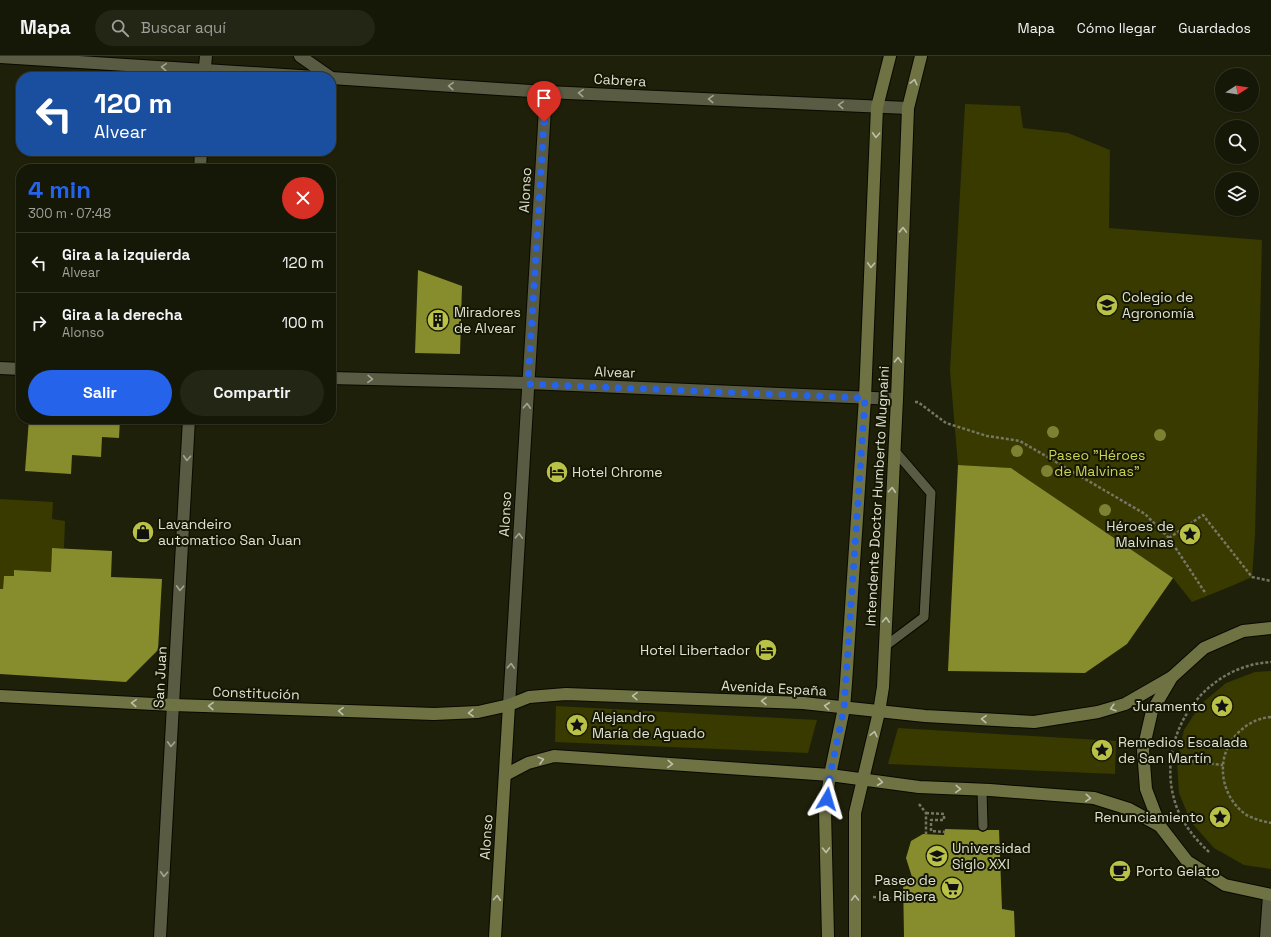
<!DOCTYPE html>
<html lang="es">
<head>
<meta charset="utf-8">
<style>
	:root { --surface:#161807; --page:#232515; --text:#f1f3f6; --muted:#9ea09b; --line:#353728; --accent:#2563eb }
	body { margin:0; font-family:"Space Grotesk",sans-serif; background:var(--page); color:var(--text); height:100vh; display:flex; flex-direction:column; font-size:15px; white-space:nowrap }
	* { box-sizing:border-box; margin:0 }
	p { font-size:13px; color:var(--muted) }
	.icon { flex:none; width:22px; height:22px; fill:none; stroke:currentColor; stroke-width:2; stroke-linecap:round; stroke-linejoin:round }
	.map { position:relative; flex:1; overflow:hidden }
	.side { position:absolute; left:16px; top:108px; width:320px; height:260px; display:flex; flex-direction:column; background:var(--surface); border-radius:16px; box-shadow:0 1px 3px #0004,0 0 0 1px var(--line) }
	.side>* { flex:none }
	.banner { position:absolute; left:16px; top:16px; width:320px; height:84px; border-radius:16px; box-shadow:0 1px 3px #0004,0 0 0 1px var(--line); background:#1a4fa0; color:#fff; overflow:hidden }
	.needle { width:26px; rotate:78deg }
	.tools { position:absolute; left:1215px; top:12px; display:grid; gap:8px }
	.tools a { display:grid; place-items:center; width:44px; height:44px; border-radius:50%; background:var(--surface); box-shadow:0 1px 3px #0004,0 0 0 1px var(--line); font-size:20px }
	.pin { position:absolute; display:grid; place-items:center; width:34px; height:34px; color:#fff; margin:-41px -17px; border-radius:50% 50% 50% 0; rotate:-45deg; box-shadow:0 0 4px #0007 }
	.pin .icon { rotate:45deg }
	.me { position:absolute; width:44px; margin:-22px; rotate:7deg; stroke-linejoin:round; filter:drop-shadow(0 0 3px #0008) }
	.turn { display:flex; align-items:center; gap:14px; height:84px; padding:0 12px; font-size:18px }
	.turn .icon { width:52px; height:52px; stroke-width:2.5 }
	.turn b { display:block; font-size:28px; line-height:34px }
	.round { display:grid; place-items:center; flex:none; width:42px; height:42px; border-radius:21px; background:var(--page) }
	.summary { display:flex; align-items:center; justify-content:space-between; height:68px; padding:0 12px }
	h1 { font-size:24px; font-weight:600; line-height:30px; color:var(--accent) }
	.button { display:flex; gap:8px; margin-top:auto; padding:8px 12px }
	.button a { flex:1; height:46px; border-radius:24px; background:var(--accent); color:#fff; font-size:16px; font-weight:600; line-height:46px; text-align:center }
	.button a+a { background:var(--page); color:var(--text) }
	ul { padding:0; list-style:none }
	li { display:flex; align-items:center; gap:12px; height:60px; padding:0 12px; border-top:1px solid var(--line) }
	li div { flex:1 }
	li b { display:block; font-size:15px }
	li em { font-style:normal }
	header { display:flex; align-items:center; gap:24px; box-sizing:border-box; height:56px; padding:0 20px; background:var(--surface); border-bottom:1px solid var(--line) }
	header strong { font-size:19px }
	nav { display:flex; gap:22px; margin-inline-start:auto; font-size:14px }
	.search { width:280px; height:36px; background:var(--page); display:flex; align-items:center; gap:10px; box-sizing:border-box; padding:0 14px; border-radius:22px; color:var(--muted); font-size:15px }
	.map>svg:first-child { display:block }
	.green { fill:#383a00 }
	.building { fill:#878d2d }
	.lines { fill:none; stroke-linecap:round; stroke-linejoin:round }
	.lane-casing { stroke:#090900; stroke-width:11 }
	.street-casing { stroke:#090900; stroke-width:14 }
	.secondary-casing { stroke:#090900; stroke-width:14 }
	.path { stroke:#757764; stroke-width:2.5; stroke-dasharray:3 2; stroke-linecap:butt }
	.lane { stroke:#595c43; stroke-width:9 }
	.street { stroke:#595c43; stroke-width:12 }
	.secondary { stroke:#6f7344; stroke-width:12 }
	.tree { fill:#7d8233 }
	.oneway { stroke:#a3a592 }
	.oneway2 { stroke:#bdc0a8 }
	.route { stroke:#2563eb; stroke-width:7; stroke-dasharray:0 12.6 }
	.labels { text-anchor:middle; stroke-width:4; stroke-linejoin:round; paint-order:stroke }
	.street-label { font-size:14px; fill:#dfe1d3; stroke:#151702 }
	.poi-label { font-size:14px; fill:#dfe1d3; stroke:#151702; text-anchor:start }
	.park-label { font-size:14px; fill:#cad355; stroke:#151702 }
</style>
</head>
<body>
<header>
<strong>Mapa</strong>
<div class="search"><svg class="icon" aria-label="search" viewBox="0 0 24 24"><circle cx="10" cy="10" r="6"/><path d="M15 15l6 6"/></svg>Buscar aquí</div>
<nav><a>Mapa</a><a>Cómo llegar</a><a>Guardados</a></nav>
</header>
<div class="map">
<svg width="1271" height="881" viewBox="0 0 1271 881">
	<rect width="100%" height="100%" fill="#1e2009"/>
	<g class="green">
		<path d="M965,48L1020,50L1023,72L1068,77L1110,94L1109,172L1262,184L1255,479L1252,521L1234,529L1192,546L1173,522L1011,412L958,409L950,315Z"/>
		<path d="M0,443L53,446L52,463L65,465L64,492H52L51,516L14,514V520H4L3,533H0Z"/>
		<path d="M1271,615V813L1244,809L1214,792L1191,766L1179,737L1177,705L1184,674L1201,648L1226,627L1255,616Z"/>
		<path d="M556,650L817,664L808,697L555,686Z"/>
		<path d="M898,672L1116,685L1115,718L888,708Z"/>
	</g>
	<g class="building">
		<path d="M418,214L462,230L460,298L415,297Z"/>
		<path d="M29,363H120L119,382L102,381L101,401L72,399L71,418L25,415Z"/>
		<path d="M958,409L1011,412L1173,522L1127,588L1085,617L948,615Z"/>
		<path d="M52,492L112,495L111,521L162,523L158,594L126,626L0,618V533H3L4,520H14V514L51,516Z"/>
		<path d="M945,773L978,774L983,776L987,774H999L1002,853L1014,855L1015,881H904L903,822L912,821L906,802L911,785L923,778L944,779Z"/>
	</g>
	<g class="lines">
		<g class="lane-casing">
			<g id="lane">
				<path d="M884,591L924,561L931,437L894,394"/>
				<path d="M982,734L983,770"/>
			</g>
		</g>
		<g class="street-casing">
			<g id="street">
				<path d="M300,0L330,21"/>
				<path d="M0,1L315,21"/>
				<path d="M204,21L206,0"/>
				<path d="M331,22L546,36L908,52"/>
				<path d="M200,113L201,95"/>
				<path d="M0,312L21,313"/>
				<path d="M331,322L528,327L897,343"/>
				<path d="M509,649L546,36"/>
				<path d="M160,881L189,363"/>
				<path d="M1266,881L1269,839"/>
			</g>
		</g>
		<g class="secondary-casing">
			<g id="secondary">
				<path d="M1271,572L1243,575L1204,592L1172,621L1152,655L1143,694L1146,733L1160,770L1187,805L1225,829L1271,839"/>
				<path d="M0,640L173,649L434,658L478,656L509,649L529,641L566,638L803,647L925,660L1034,666L1098,656L1125,648L1172,621"/>
				<path d="M505,719L528,707L554,700L830,719L919,731L990,734L1094,742L1129,753L1160,770"/>
				<path d="M495,881L509,649"/>
				<path d="M828,881L825,755L830,719L844,652L846,627L865,342L877,51L890,0"/>
				<path d="M855,881V757L879,656L883,631L897,343L908,52L921,0"/>
			</g>
		</g>
		<g class="path">
			<path d="M915,346H918L946,367L987,380L1020,385L1145,458L1169,482L1206,538"/>
			<path d="M1169,482L1203,459L1252,521L1271,525"/>
			<path d="M1271,661C1257,662 1245,669 1236,679C1215,702 1220,739 1245,758C1253,763 1262,765 1271,767"/>
			<path d="M1171,703L1223,709"/>
			<path d="M919,748L926,757V778"/>
			<path d="M926,757L944,758V764H931V775L945,776"/>
			<path d="M1209,796C1195,783 1184,769 1177,752C1152,686 1200,610 1271,606"/>
			<path d="M873,841L904,843"/>
		</g>
		<use href="#lane" class="lane"/>
		<use href="#street" class="street"/>
		<use href="#secondary" class="secondary"/>
	</g>
	<g class="tree">
		<circle cx="1053" cy="376" r="6"/>
		<circle cx="1160" cy="379" r="6"/>
		<circle cx="1017" cy="395" r="6"/>
		<circle cx="1047" cy="415" r="6"/>
		<circle cx="1105" cy="454" r="6"/>
	</g>
	<defs><path id="oneway-chevron" d="M-2-3.5L2.5 0L-2 3.5" fill="none" stroke-width="1.6" stroke-linecap="round" stroke-linejoin="round"/></defs>
	<g class="oneway">
		<use href="#oneway-chevron" transform="translate(164 11) rotate(-176)"/>
		<use href="#oneway-chevron" transform="translate(451 30) rotate(-176)"/>
		<use href="#oneway-chevron" transform="translate(581 37) rotate(-177)"/>
		<use href="#oneway-chevron" transform="translate(711 43) rotate(-177)"/>
		<use href="#oneway-chevron" transform="translate(841 49) rotate(-177)"/>
		<use href="#oneway-chevron" transform="translate(370 323) rotate(2)"/>
		<use href="#oneway-chevron" transform="translate(527 350) rotate(-87)"/>
		<use href="#oneway-chevron" transform="translate(187 402) rotate(93)"/>
		<use href="#oneway-chevron" transform="translate(519 480) rotate(-87)"/>
		<use href="#oneway-chevron" transform="translate(180 532) rotate(93)"/>
		<use href="#oneway-chevron" transform="translate(511 610) rotate(-87)"/>
		<use href="#oneway-chevron" transform="translate(171 688) rotate(93)"/>
		<use href="#oneway-chevron" transform="translate(164 818) rotate(93)"/>
	</g>
	<g class="oneway2">
		<use href="#oneway-chevron" transform="translate(914 26) rotate(-76)"/>
		<use href="#oneway-chevron" transform="translate(876 79) rotate(93)"/>
		<use href="#oneway-chevron" transform="translate(903 174) rotate(-88)"/>
		<use href="#oneway-chevron" transform="translate(871 209) rotate(93)"/>
		<use href="#oneway-chevron" transform="translate(898 304) rotate(-88)"/>
		<use href="#oneway-chevron" transform="translate(892 434) rotate(-87)"/>
		<use href="#oneway-chevron" transform="translate(886 564) rotate(-87)"/>
		<use href="#oneway-chevron" transform="translate(635 640) rotate(-178)"/>
		<use href="#oneway-chevron" transform="translate(764 645) rotate(-178)"/>
		<use href="#oneway-chevron" transform="translate(134 647) rotate(-177)"/>
		<use href="#oneway-chevron" transform="translate(211 650) rotate(-178)"/>
		<use href="#oneway-chevron" transform="translate(827 650) rotate(-173)"/>
		<use href="#oneway-chevron" transform="translate(1113 652) rotate(164)"/>
		<use href="#oneway-chevron" transform="translate(341 655) rotate(-178)"/>
		<use href="#oneway-chevron" transform="translate(471 657) rotate(177)"/>
		<use href="#oneway-chevron" transform="translate(984 663) rotate(-177)"/>
		<use href="#oneway-chevron" transform="translate(874 678) rotate(-77)"/>
		<use href="#oneway-chevron" transform="translate(541 704) rotate(-15)"/>
		<use href="#oneway-chevron" transform="translate(670 708) rotate(4)"/>
		<use href="#oneway-chevron" transform="translate(880 726) rotate(7)"/>
		<use href="#oneway-chevron" transform="translate(958 733) rotate(3)"/>
		<use href="#oneway-chevron" transform="translate(1088 742) rotate(5)"/>
		<use href="#oneway-chevron" transform="translate(826 794) rotate(89)"/>
		<use href="#oneway-chevron" transform="translate(497 842) rotate(-86)"/>
		<use href="#oneway-chevron" transform="translate(855 842) rotate(-90)"/>
	</g>
	<g class="lines">
		<path class="route" d="M544,66L528,328L865,342L844,652L830,719L827,743"/>
	</g>
	<defs>
		<g id="school-disc" transform="scale(1.15)"><circle r="9.5" fill="#b9c146" stroke="#151702"/><path d="M0-5L7-2L0 1L-7-2ZM-4 1L0 2.5L4 1V4Q0 6-4 4Z" fill="#111"/></g>
		<g id="building-disc" transform="scale(1.15)"><circle r="9.5" fill="#b9c146" stroke="#151702"/><path d="M-4-6H4V6H1V3H-1V6H-4ZM-2.5-4.3h1.7v1.8h-1.7ZM.8-4.3h1.7v1.8H.8ZM-2.5-1h1.7V.8h-1.7ZM.8-1h1.7V.8H.8Z" fill="#111"/></g>
		<g id="hotel-disc" transform="scale(1.15)"><circle r="9.5" fill="#b9c146" stroke="#151702"/><path d="M-6-4.5h1.5V1H6V5H4.5V3h-9V5H-6ZM-4 0a1.8 1.8 0 1 1 3.6 0ZM.5 0V-2.5h3Q6-2.5 6 0Z" fill="#111"/></g>
		<g id="shop-disc" transform="scale(1.15)"><circle r="9.5" fill="#b9c146" stroke="#151702"/><path d="M-5-2.5h2.3a2.7 3.5 0 0 1 5.4 0H5L5.5 6h-11ZM-1.5-2.5h3a1.5 2.3 0 0 0-3 0Z" fill="#111"/></g>
		<g id="sight-disc" transform="scale(1.15)"><circle r="9.5" fill="#b9c146" stroke="#151702"/><path d="M0-6L1.8-2.2L6-1.7L2.9 1.2L3.7 5.4L0 3.3L-3.7 5.4L-2.9 1.2L-6-1.7L-1.8-2.2Z" fill="#111"/></g>
		<g id="university-disc" transform="scale(1.15)"><circle r="9.5" fill="#b9c146" stroke="#151702"/><path d="M0-5L7-2L0 1L-7-2ZM-4 1L0 2.5L4 1V4Q0 6-4 4Z" fill="#111"/></g>
		<g id="cafe-disc" transform="scale(1.15)"><circle r="9.5" fill="#b9c146" stroke="#151702"/><path d="M-5.5-4.5H6V0H3Q3 3.5 0 3.5H-2.5Q-5.5 3.5-5.5 0ZM3-3.2v2h1.7v-2ZM-6 4.5H4V6H-6Z" fill="#111"/></g>
		<g id="supermarket-disc" transform="scale(1.15)"><circle r="9.5" fill="#b9c146" stroke="#151702"/><path d="M-6-5.5h2.5l.6 2H6L4.5 2H-2.5L-4.4-4H-6ZM-1.5 3.2a1.3 1.3 0 1 0 .1 0ZM3 3.2a1.3 1.3 0 1 0 .1 0Z" fill="#111"/></g>
	</defs>
	<g fill-rule="evenodd">
		<use href="#school-disc" x="1107" y="249"/>
		<use href="#building-disc" x="438" y="264"/>
		<use href="#hotel-disc" x="557" y="416"/>
		<use href="#shop-disc" x="143" y="476"/>
		<use href="#sight-disc" x="1190" y="478"/>
		<use href="#hotel-disc" x="766" y="594"/>
		<use href="#sight-disc" x="1222" y="650"/>
		<use href="#sight-disc" x="577" y="669"/>
		<use href="#sight-disc" x="1102" y="694"/>
		<use href="#sight-disc" x="1220" y="761"/>
		<use href="#university-disc" x="937" y="800"/>
		<use href="#cafe-disc" x="1120" y="815"/>
		<use href="#supermarket-disc" x="952" y="832"/>
	</g>
	<g class="labels">
		<g class="street-label">
			<text transform="translate(620 24) rotate(3)" y="5">Cabrera</text>
			<text transform="translate(525 134) rotate(-87)" y="5">Alonso</text>
			<text transform="translate(615 316) rotate(2)" y="5">Alvear</text>
			<text transform="translate(877 440) rotate(-87)" y="5">Intendente Doctor Humberto Mugnaini</text>
			<text transform="translate(505 458) rotate(-87)" y="5">Alonso</text>
			<text transform="translate(160 621) rotate(-87)" y="5">San Juan</text>
			<text transform="translate(774 632) rotate(3)" y="5">Avenida España</text>
			<text transform="translate(256 637) rotate(2)" y="5">Constitución</text>
			<text transform="translate(486 781) rotate(-86)" y="5">Alonso</text>
		</g>
		<g class="poi-label">
			<text x="1122" y="246">Colegio de<tspan x="1122" dy="16">Agronomía</tspan></text>
			<text x="454" y="261">Miradores<tspan x="454" dy="16">de Alvear</tspan></text>
			<text x="572" y="421">Hotel Chrome</text>
			<text x="158" y="473">Lavandeiro<tspan x="158" dy="16">automatico San Juan</tspan></text>
			<text x="1174" y="475" text-anchor="end">Héroes de<tspan x="1174" dy="16">Malvinas</tspan></text>
			<text x="750" y="599" text-anchor="end">Hotel Libertador</text>
			<text x="1206" y="655" text-anchor="end">Juramento</text>
			<text x="592" y="666">Alejandro<tspan x="592" dy="16">María de Aguado</tspan></text>
			<text x="1118" y="691">Remedios Escalada<tspan x="1118" dy="16">de San Martín</tspan></text>
			<text x="1204" y="766" text-anchor="end">Renunciamiento</text>
			<text x="952" y="797">Universidad<tspan x="952" dy="16">Siglo XXI</tspan></text>
			<text x="1136" y="820">Porto Gelato</text>
			<text x="936" y="829" text-anchor="end">Paseo de<tspan x="936" dy="16">la Ribera</tspan></text>
		</g>
		<g class="park-label">
			<text x="1097" y="404">Paseo "Héroes<tspan x="1097" dy="16">de Malvinas"</tspan></text>
		</g>
	</g>
</svg>
<div class="tools">
<a><svg class="needle" viewBox="-14 -14 28 28"><path d="M0-13l5 13h-10z" fill="#e53935"/><path d="M0 13l5-13h-10z" fill="#9ea09b"/></svg></a>
<a><svg class="icon" aria-label="search" viewBox="0 0 24 24"><circle cx="10" cy="10" r="6"/><path d="M15 15l6 6"/></svg></a>
<a><svg class="icon" aria-label="layers" viewBox="0 0 24 24"><path d="M12 4l9 5-9 5-9-5zM3 14l9 5 9-5"/></svg></a>
</div>
<div class="pin" style="left:544px;top:66px;background:#d93025"><svg class="icon" aria-label="arrive" viewBox="0 0 24 24"><path d="M6 21V4h12l-3 4 3 4H6"/></svg></div>
<svg class="me" style="left:827px;top:743px" viewBox="-20 -20 40 40"><path d="M0-17L14 15 0 8-14 15z" fill="#2563eb" stroke="#fff" stroke-width="4"/></svg>
<div class="banner">
<div class="turn"><svg class="icon" aria-label="left" viewBox="0 0 24 24"><path d="M17 20v-9H6M10 6l-5 5 5 5"/></svg><div><b>120 m</b>Alvear</div></div>
</div>
<section class="side">
<div class="summary"><div><h1>4 min</h1><p>300 m · 07:48</p></div><a class="round" style="background:#d93025;color:#fff"><svg class="icon" aria-label="close" viewBox="0 0 24 24"><path d="M6 6l12 12M18 6L6 18"/></svg></a></div>
<ul>
<li><svg class="icon" aria-label="left" viewBox="0 0 24 24"><path d="M17 20v-9H6M10 6l-5 5 5 5"/></svg><div><b>Gira a la izquierda</b><p>Alvear</p></div><em>120 m</em></li>
<li><svg class="icon" aria-label="right" viewBox="0 0 24 24"><path d="M7 20v-9h11M14 6l5 5-5 5"/></svg><div><b>Gira a la derecha</b><p>Alonso</p></div><em>100 m</em></li>
</ul>
<div class="button"><a>Salir</a><a>Compartir</a></div>
</section>
</div>
</body>
</html>
